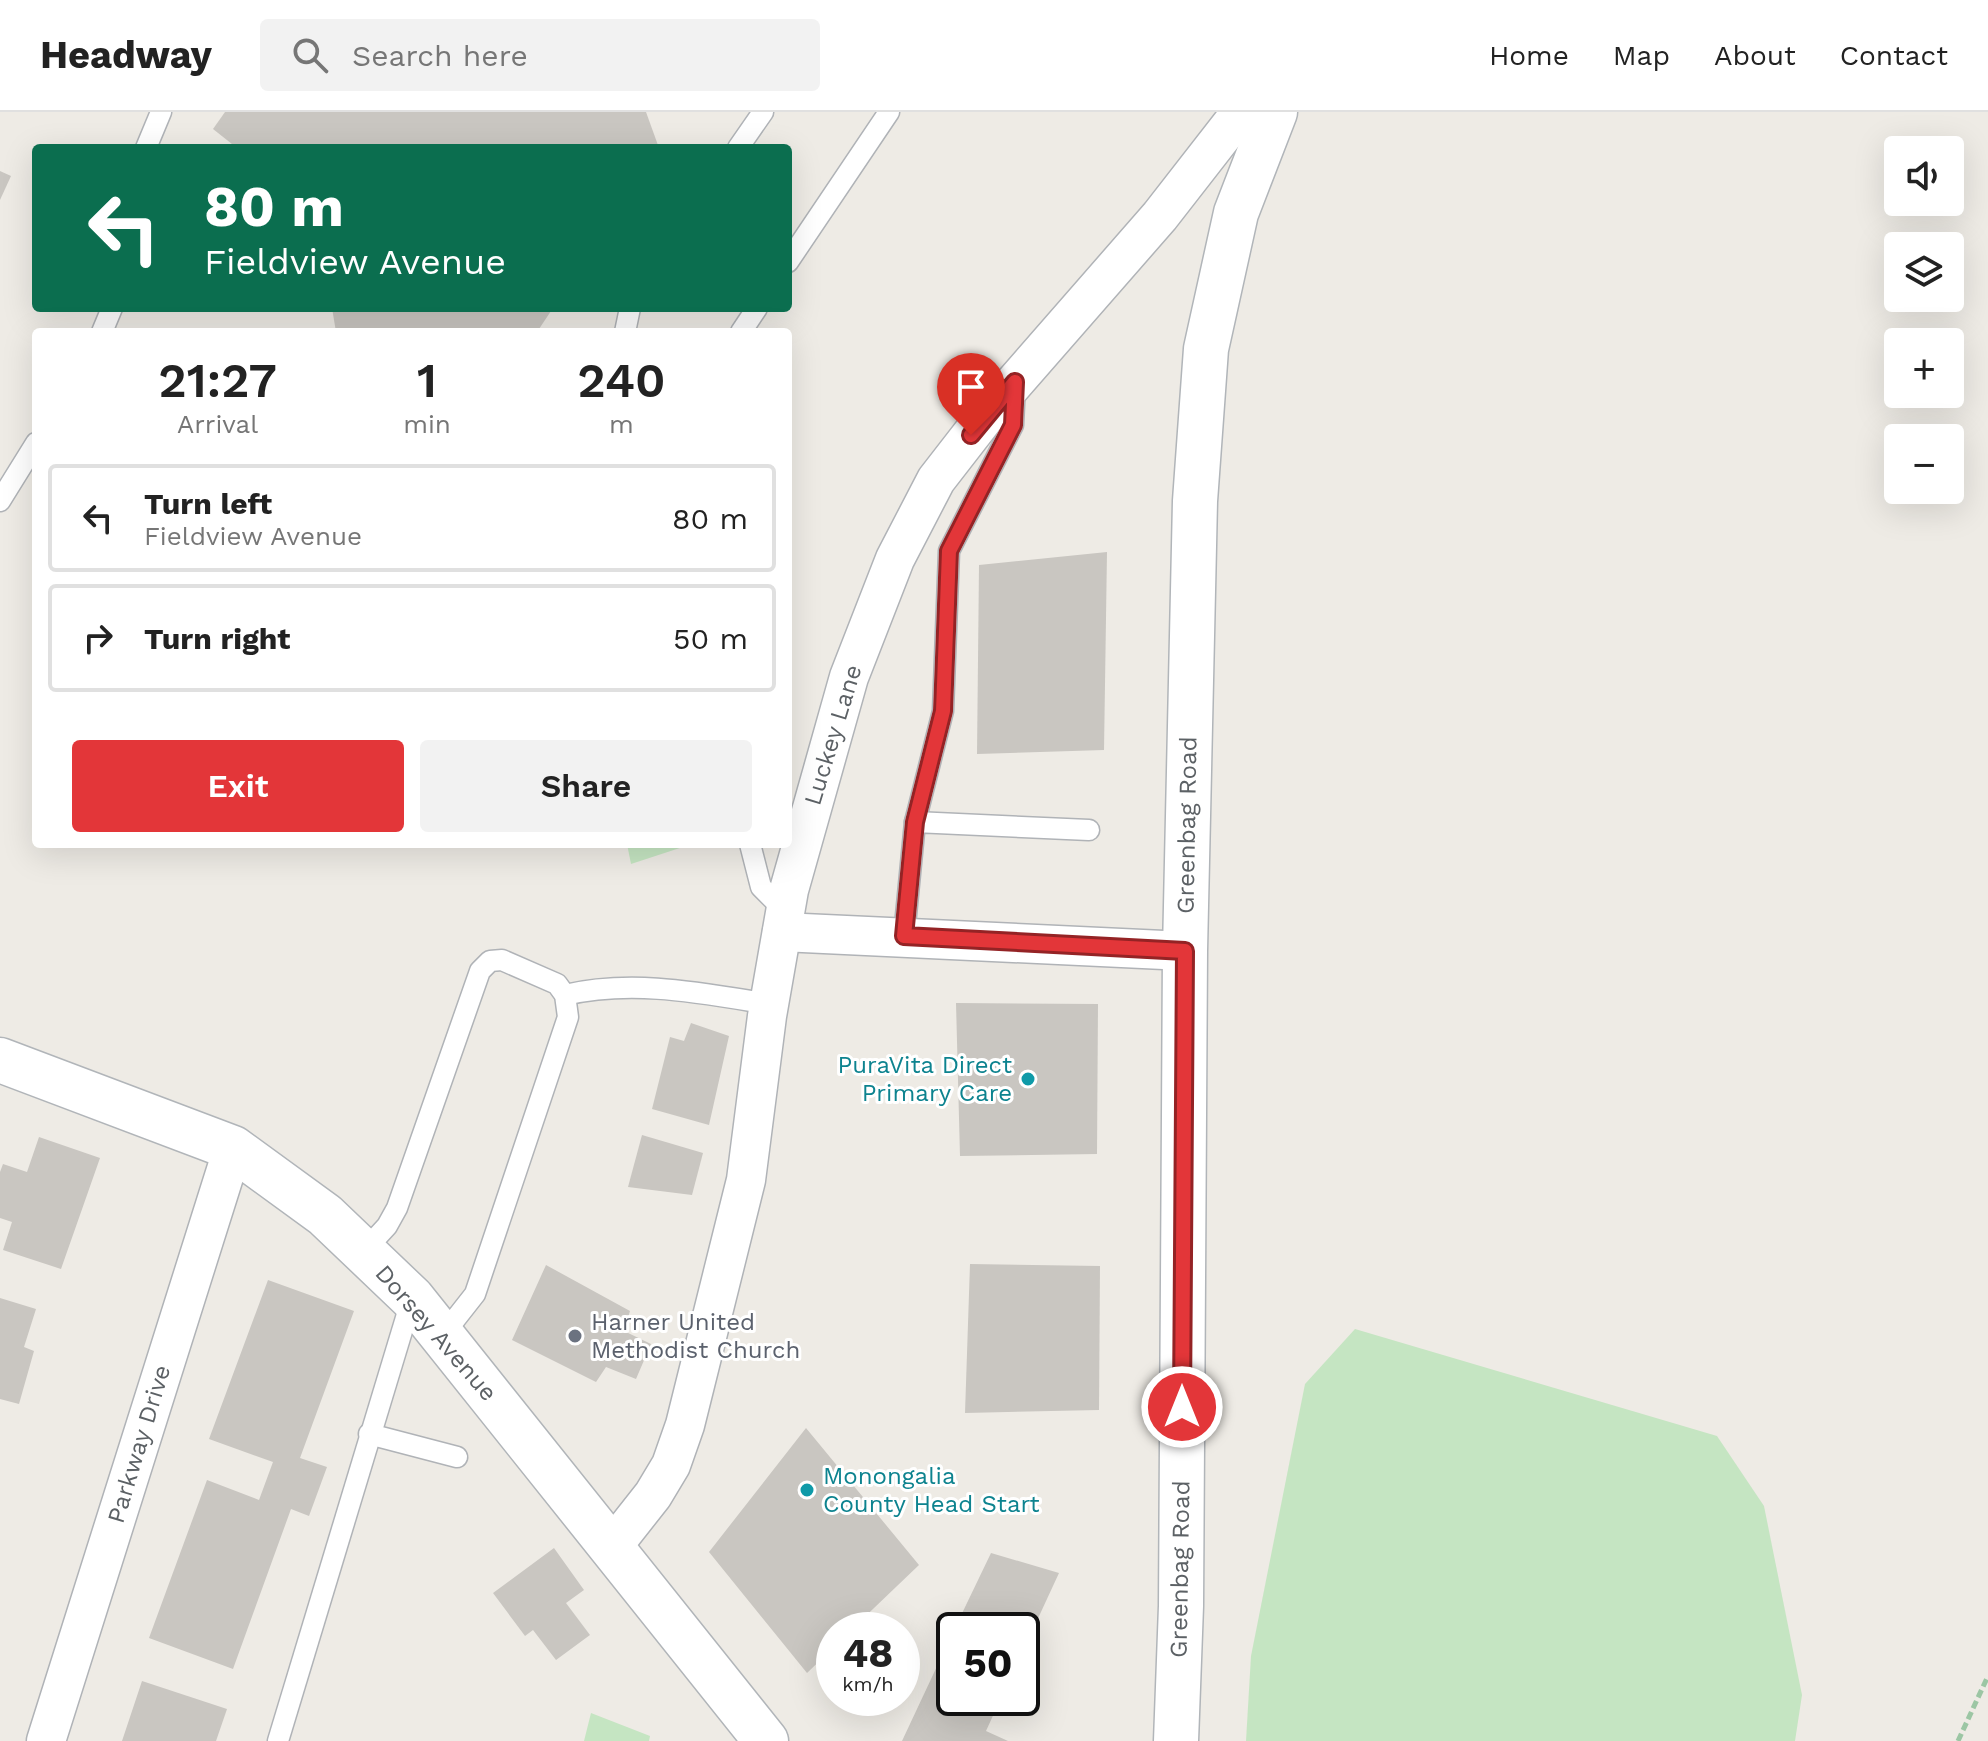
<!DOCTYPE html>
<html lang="en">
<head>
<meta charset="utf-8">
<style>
	:root { --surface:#fff; --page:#f2f2f2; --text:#222; --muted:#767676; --line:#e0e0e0; --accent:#e33639 }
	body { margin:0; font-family:"Work Sans",sans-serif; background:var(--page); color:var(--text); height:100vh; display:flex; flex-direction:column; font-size:30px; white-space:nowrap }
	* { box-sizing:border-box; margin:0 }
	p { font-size:26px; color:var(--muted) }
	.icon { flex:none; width:44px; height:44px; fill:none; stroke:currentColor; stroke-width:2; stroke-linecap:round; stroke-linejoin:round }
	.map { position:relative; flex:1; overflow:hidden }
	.sheet { position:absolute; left:32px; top:216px; width:760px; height:520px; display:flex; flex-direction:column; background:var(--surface); border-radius:8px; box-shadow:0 8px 32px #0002 }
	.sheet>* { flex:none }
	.banner { position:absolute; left:32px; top:32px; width:760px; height:168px; border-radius:8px; box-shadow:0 8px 32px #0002; background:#0b6e4f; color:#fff; overflow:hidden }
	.controls { position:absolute; left:1884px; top:24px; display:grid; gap:16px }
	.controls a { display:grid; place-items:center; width:80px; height:80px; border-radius:8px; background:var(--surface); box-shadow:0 8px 32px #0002; font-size:40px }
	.speed { position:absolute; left:816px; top:1500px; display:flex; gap:16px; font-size:40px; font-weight:700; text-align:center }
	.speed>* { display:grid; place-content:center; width:104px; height:104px; border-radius:50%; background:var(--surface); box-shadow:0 8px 32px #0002; line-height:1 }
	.speed small { font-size:20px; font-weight:400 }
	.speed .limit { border:4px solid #111; border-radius:12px; background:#fff; color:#111 }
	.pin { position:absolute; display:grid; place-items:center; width:68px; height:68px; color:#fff; margin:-82px -34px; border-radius:50% 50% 50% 0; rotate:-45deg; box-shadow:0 0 8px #0007 }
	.pin .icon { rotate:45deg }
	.me { position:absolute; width:88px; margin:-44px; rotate:0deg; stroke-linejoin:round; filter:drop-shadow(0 0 6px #0008) }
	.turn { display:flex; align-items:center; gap:28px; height:168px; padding:0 40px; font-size:36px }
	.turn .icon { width:104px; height:104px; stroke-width:2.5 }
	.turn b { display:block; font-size:56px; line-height:68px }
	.eta { display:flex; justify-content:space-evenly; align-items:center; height:136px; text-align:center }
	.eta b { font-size:48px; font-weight:600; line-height:56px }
	.action { display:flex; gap:16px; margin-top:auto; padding:16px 40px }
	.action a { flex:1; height:92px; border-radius:8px; background:var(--accent); color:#fff; font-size:32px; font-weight:600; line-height:92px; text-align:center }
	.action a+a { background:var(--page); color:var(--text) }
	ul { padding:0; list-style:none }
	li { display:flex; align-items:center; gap:24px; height:108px; margin:0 16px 12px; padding:0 24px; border:4px solid var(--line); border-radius:8px }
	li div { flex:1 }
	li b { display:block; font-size:30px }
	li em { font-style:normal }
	header { display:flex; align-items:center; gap:48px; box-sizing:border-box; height:112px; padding:0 40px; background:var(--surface); border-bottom:2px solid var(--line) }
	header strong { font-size:38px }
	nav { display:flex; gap:44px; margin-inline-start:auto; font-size:28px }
	.search { width:560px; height:72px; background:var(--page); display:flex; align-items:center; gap:20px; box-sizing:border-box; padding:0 28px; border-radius:8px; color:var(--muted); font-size:30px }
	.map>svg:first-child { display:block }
	.green { fill:#c5e5c2 }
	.building { fill:#c9c6c1 }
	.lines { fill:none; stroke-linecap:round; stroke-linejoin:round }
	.lane-casing { stroke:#b0b3b7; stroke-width:23 }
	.street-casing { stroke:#b0b3b7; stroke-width:41 }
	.secondary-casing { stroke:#b1b5b9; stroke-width:47 }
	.path { stroke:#9cc6a4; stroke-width:5; stroke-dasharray:8 4; stroke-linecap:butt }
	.lane { stroke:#fff; stroke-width:20 }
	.street { stroke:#fff; stroke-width:38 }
	.secondary { stroke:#fff; stroke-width:44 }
	.route-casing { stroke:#942325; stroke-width:20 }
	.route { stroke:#e33639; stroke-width:14 }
	.culture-dot { fill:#0f9aa8; stroke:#fff; stroke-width:3 }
	.worship-dot { fill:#6b7280; stroke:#fff; stroke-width:3 }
	.labels { text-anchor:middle; stroke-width:6; stroke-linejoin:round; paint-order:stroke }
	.street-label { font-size:24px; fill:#5c6165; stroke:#fff }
	.culture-label { font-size:24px; fill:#0d838f; stroke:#fff; text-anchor:end }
	.worship-label { font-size:24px; fill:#5b616d; stroke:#fff; text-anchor:start }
</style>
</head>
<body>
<header>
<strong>Headway</strong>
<div class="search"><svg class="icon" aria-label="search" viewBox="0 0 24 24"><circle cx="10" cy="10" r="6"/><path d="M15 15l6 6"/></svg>Search here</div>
<nav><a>Home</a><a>Map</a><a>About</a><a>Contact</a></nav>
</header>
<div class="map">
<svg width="1988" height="1629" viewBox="0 0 1988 1629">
	<rect width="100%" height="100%" fill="#eeebe5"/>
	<g class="green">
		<path d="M627,732H692L631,752Z"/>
		<path d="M1355,1217L1717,1324L1764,1394L1802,1583L1795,1629H1246L1251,1544L1305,1272Z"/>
		<path d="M591,1601L650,1624L649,1629H584Z"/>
	</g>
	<g class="building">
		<path d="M225,0H646L659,36H237L213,17Z"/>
		<path d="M0,59L11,64L0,88Z"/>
		<path d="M332,196H553L537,220H336Z"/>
		<path d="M1107,440L1104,638L977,642L979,453Z"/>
		<path d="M956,891L1098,892L1097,1042L960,1044Z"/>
		<path d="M691,911L729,924L709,1013L652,997L670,925L684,929Z"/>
		<path d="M642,1023L703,1041L692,1083L628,1075Z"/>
		<path d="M39,1025L100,1046L61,1157L3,1138L12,1110L0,1106V1060L3,1052L27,1060Z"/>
		<path d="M970,1152L1100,1154L1099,1298L965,1301Z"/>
		<path d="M546,1153L630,1199L624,1219L651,1232L636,1267L606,1255L596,1270L512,1228Z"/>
		<path d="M268,1168L354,1199L300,1346L327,1355L309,1404L291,1397L233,1557L149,1526L207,1368L259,1388L273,1350L209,1327Z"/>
		<path d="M0,1186L36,1197L24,1235L34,1239L19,1292L0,1287Z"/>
		<path d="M806,1316L919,1453L851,1518H834V1535L807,1561L709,1440Z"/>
		<path d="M554,1436L584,1478L566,1491L590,1523L556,1548L533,1518L525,1524L493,1481Z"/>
		<path d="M991,1441L1059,1461L1022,1541V1518H954Z"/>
		<path d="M954,1518V1586H1001L986,1619L1008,1629H902Z"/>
		<path d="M142,1569L227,1597L216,1629H122Z"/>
	</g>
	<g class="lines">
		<g class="lane-casing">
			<g id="lane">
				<path d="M146,36L161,0"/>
				<path d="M738,36L763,0"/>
				<path d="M788,150L889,0"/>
				<path d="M102,220L112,196"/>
				<path d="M625,220L630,196"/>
				<path d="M741,220L757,196"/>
				<path d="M0,389L36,331"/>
				<path d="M915,710L943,599L949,439L1013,313L1015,273"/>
				<path d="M750,732L761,775L786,800"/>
				<path d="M904,824L915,710L1089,718"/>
				<path d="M565,883C633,867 701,881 770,892"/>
				<path d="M364,1139L387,1114L397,1096L480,859L490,849L502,848L557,872L565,883L568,905L475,1182L442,1224"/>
				<path d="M369,1322L457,1345"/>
				<path d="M278,1629L412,1186"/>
			</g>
		</g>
		<g class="street-casing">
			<g id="street">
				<path d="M782,820L1185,839"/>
				<path d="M612,1435L653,1383L671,1353L685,1313L746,1068L767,904L789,778L849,565L895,447L936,368L988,301L1160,104L1241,0"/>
				<path d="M46,1629L233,1036"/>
			</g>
		</g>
		<g class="secondary-casing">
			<g id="secondary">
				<path d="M0,948L233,1036L325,1103L412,1186L766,1629"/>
				<path d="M1176,1629L1181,1494L1185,839L1195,389L1206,237L1236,101L1275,0"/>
			</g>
		</g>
		<path class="path" d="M1958,1629L1988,1564"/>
		<use href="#lane" class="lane"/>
		<use href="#street" class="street"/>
		<use href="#secondary" class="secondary"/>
	</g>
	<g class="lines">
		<g class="route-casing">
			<path id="route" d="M971,323L1015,270L1013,313L949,439L943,599L915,710L904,824L1185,839L1182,1295"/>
		</g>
		<use href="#route" class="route"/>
	</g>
	<g class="culture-dot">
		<circle cx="1028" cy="967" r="8"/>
		<circle cx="807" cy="1378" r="8"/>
	</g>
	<circle class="worship-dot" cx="575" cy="1224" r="8"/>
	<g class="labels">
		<g class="street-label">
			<text transform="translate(833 623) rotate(-73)" y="8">Luckey Lane</text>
			<text transform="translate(1187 713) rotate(-89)" y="8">Greenbag Road</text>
			<text transform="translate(436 1221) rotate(49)" y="8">Dorsey Avenue</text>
			<text transform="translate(139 1332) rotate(-73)" y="8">Parkway Drive</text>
			<text transform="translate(1180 1457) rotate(-89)" y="8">Greenbag Road</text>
		</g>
		<g class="culture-label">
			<text x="1012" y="961">PuraVita Direct<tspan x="1012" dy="28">Primary Care</tspan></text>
			<text x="823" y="1372" text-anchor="start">Monongalia<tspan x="823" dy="28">County Head Start</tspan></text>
		</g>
		<g class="worship-label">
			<text x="591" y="1218">Harner United<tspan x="591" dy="28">Methodist Church</tspan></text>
		</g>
	</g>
</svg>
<div class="controls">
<a><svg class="icon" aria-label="sound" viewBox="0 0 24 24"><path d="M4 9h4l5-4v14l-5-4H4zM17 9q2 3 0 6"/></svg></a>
<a><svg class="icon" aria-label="layers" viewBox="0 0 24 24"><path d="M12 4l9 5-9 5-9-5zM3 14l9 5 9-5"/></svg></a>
<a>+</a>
<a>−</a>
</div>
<div class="speed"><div>48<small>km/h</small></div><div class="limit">50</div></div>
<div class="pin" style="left:971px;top:323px;background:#d93025"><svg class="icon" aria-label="arrive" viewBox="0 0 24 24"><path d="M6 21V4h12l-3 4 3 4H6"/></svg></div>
<svg class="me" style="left:1182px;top:1295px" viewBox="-20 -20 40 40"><circle r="17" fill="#e33639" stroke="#fff" stroke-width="3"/><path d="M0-11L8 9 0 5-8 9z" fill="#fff"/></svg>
<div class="banner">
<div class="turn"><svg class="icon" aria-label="left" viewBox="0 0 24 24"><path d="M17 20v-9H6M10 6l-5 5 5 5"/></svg><div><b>80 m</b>Fieldview Avenue</div></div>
</div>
<section class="sheet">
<div class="eta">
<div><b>21:27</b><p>Arrival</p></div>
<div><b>1</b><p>min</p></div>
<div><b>240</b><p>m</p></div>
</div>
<ul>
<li><svg class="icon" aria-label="left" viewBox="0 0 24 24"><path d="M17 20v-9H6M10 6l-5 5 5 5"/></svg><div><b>Turn left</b><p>Fieldview Avenue</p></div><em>80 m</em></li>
<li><svg class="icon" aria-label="right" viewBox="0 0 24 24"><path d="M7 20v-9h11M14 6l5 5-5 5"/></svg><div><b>Turn right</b></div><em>50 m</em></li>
</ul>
<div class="action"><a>Exit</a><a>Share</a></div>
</section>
</div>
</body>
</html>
